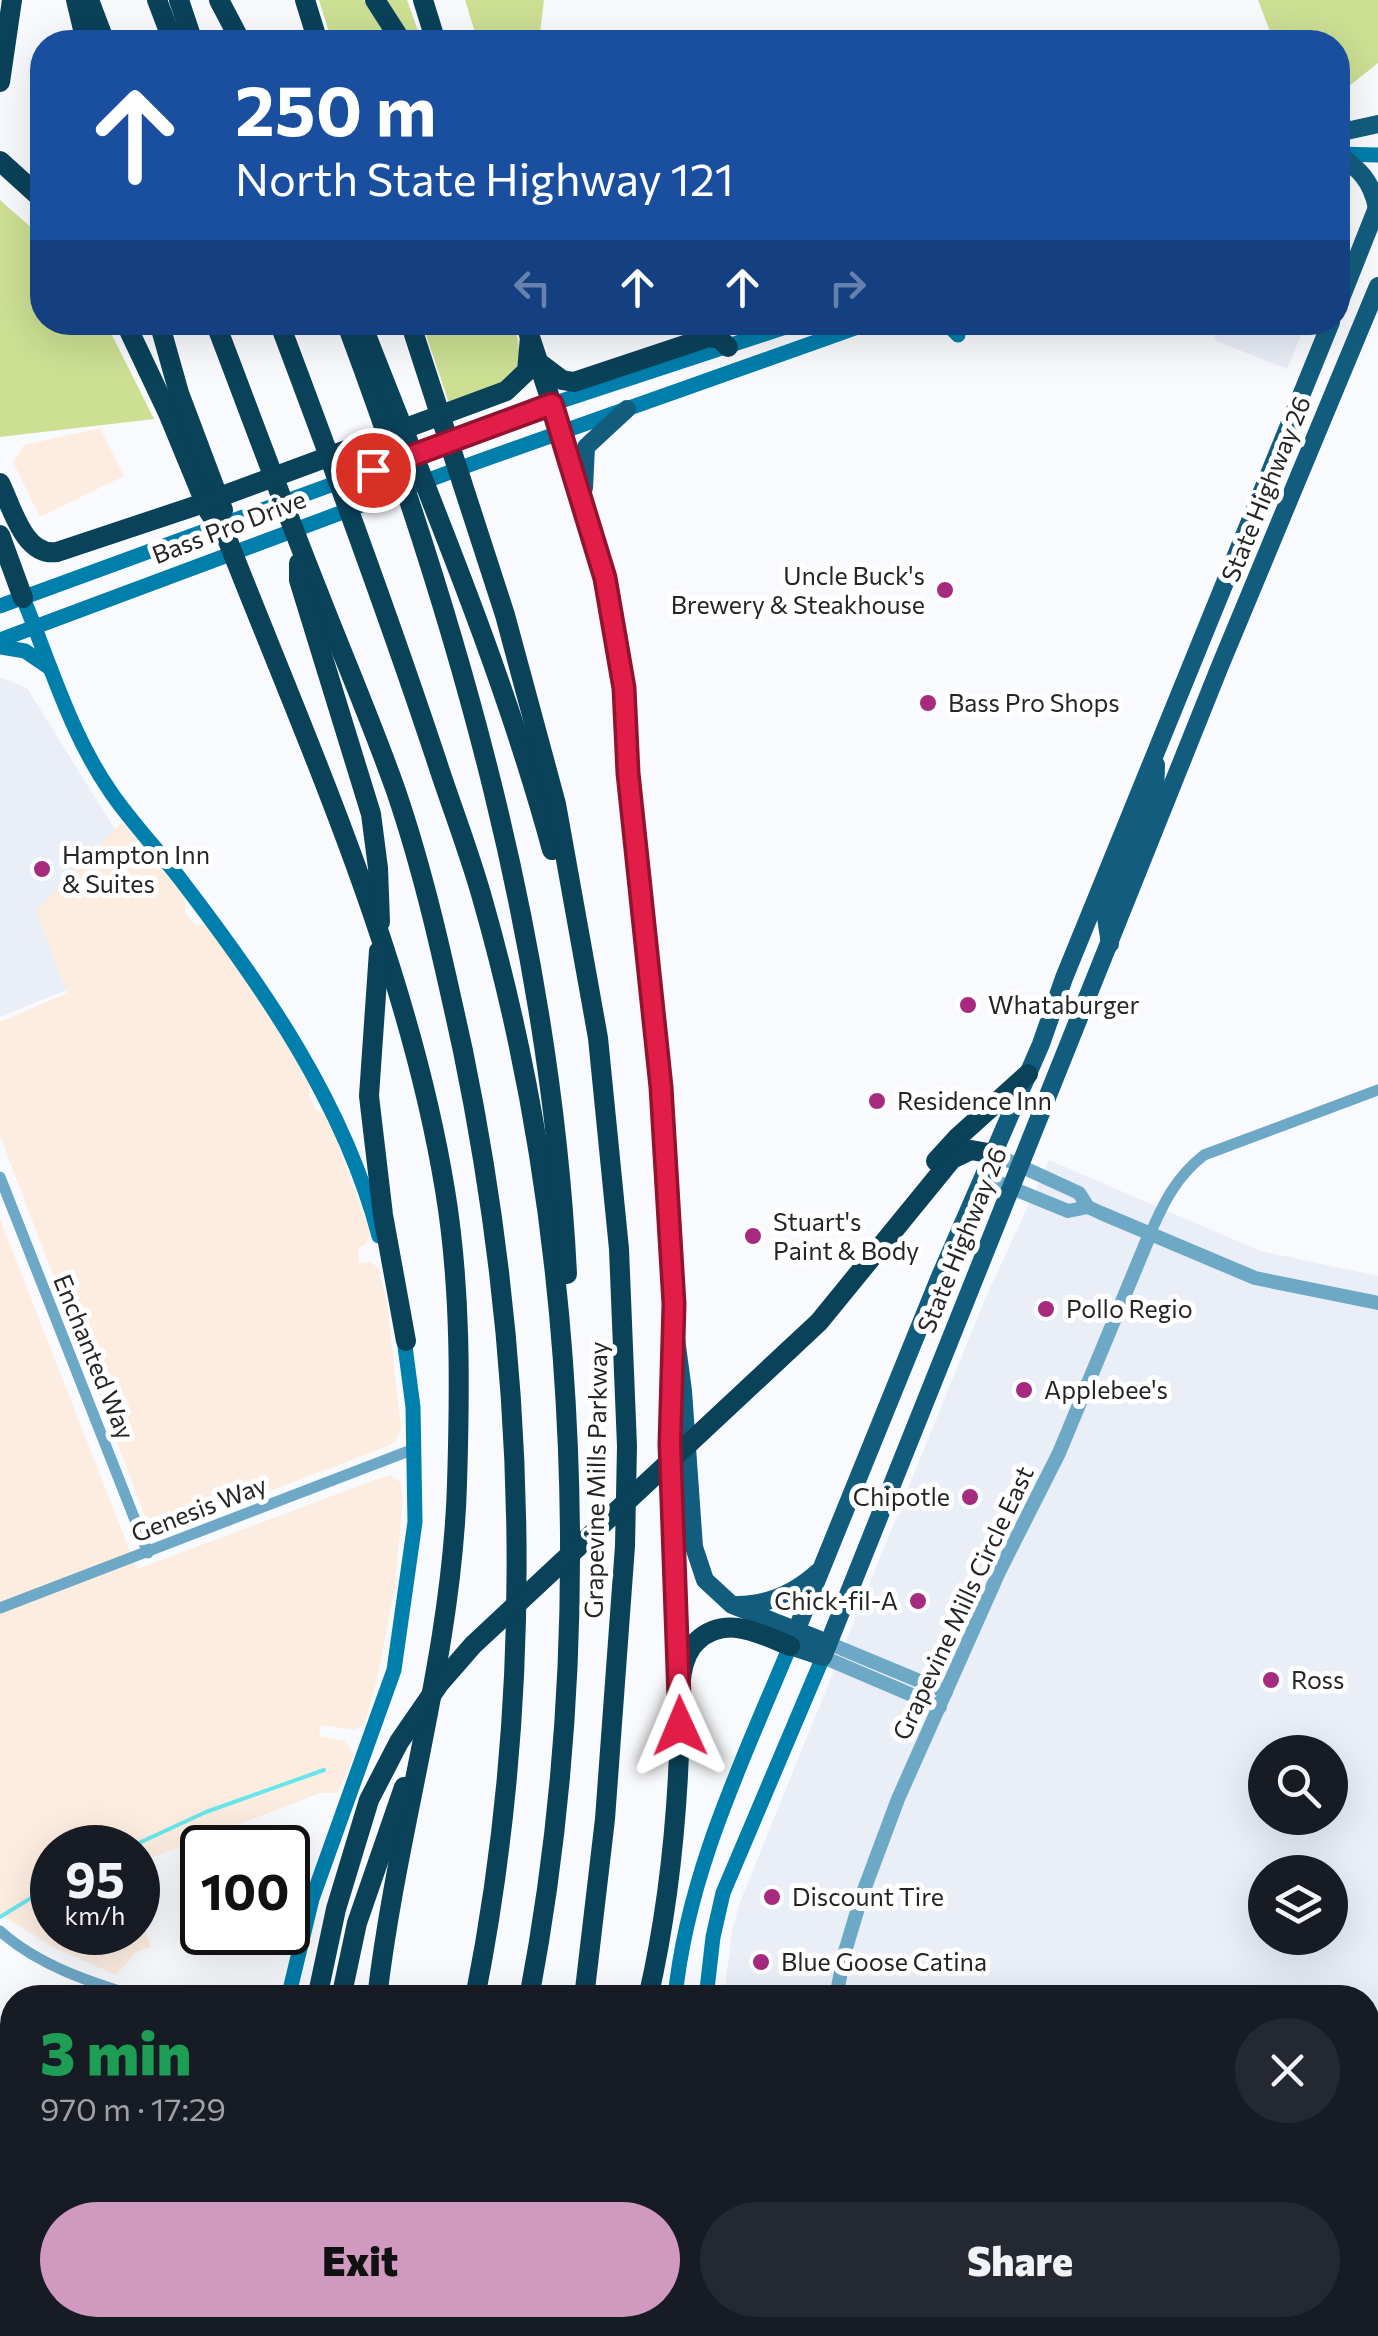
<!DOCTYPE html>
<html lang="en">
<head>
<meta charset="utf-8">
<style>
	:root { --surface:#171b24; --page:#242831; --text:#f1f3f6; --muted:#9ea1a6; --accent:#cf99c0 }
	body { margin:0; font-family:Commissioner,sans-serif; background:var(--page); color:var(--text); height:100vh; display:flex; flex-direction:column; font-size:38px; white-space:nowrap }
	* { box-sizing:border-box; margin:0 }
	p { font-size:32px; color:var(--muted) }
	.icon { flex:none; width:55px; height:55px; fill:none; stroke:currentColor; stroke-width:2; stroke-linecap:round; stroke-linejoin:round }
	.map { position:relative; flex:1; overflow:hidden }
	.side { position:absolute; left:0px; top:1985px; width:1380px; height:352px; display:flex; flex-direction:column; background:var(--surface); border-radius:40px 40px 0 0; box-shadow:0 10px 40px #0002 }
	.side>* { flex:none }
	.top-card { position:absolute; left:30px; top:30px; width:1320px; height:305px; border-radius:40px; box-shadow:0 10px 40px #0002; background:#1a4fa0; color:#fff; overflow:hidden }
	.controls { position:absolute; left:1248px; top:1735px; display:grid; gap:20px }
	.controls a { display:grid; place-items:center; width:100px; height:100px; border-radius:50%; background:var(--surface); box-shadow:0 10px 40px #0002; font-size:50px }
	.speed { position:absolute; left:30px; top:1825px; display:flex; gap:20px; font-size:50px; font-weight:700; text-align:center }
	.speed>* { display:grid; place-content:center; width:130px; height:130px; border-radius:50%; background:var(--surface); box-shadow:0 10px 40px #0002; line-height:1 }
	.speed small { font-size:25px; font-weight:400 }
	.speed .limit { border:5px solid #111; border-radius:15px; background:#fff; color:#111 }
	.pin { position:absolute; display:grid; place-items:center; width:85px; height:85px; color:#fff; margin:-42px; border:5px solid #fff; border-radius:50%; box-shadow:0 2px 10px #0007 }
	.me { position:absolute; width:110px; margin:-55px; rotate:359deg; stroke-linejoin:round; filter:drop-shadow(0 0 8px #0008) }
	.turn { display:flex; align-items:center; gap:35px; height:210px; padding:0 40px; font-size:45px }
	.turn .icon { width:130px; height:130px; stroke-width:2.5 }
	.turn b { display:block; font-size:70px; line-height:85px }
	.lanes { display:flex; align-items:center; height:95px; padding:0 40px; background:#0003; justify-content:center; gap:50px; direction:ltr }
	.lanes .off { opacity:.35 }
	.round { display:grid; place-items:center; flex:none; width:105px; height:105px; border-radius:52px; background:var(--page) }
	.summary { display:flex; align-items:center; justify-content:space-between; height:170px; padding:0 40px }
	h1 { font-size:60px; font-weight:800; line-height:75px; color:#1e9e55 }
	.primary-button { display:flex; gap:20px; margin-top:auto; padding:20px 40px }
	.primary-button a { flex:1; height:115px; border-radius:60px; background:var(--accent); color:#111; font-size:40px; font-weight:800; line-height:115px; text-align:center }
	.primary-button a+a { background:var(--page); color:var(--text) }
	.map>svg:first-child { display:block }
	.built { fill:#e9eef7; fill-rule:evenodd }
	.industrial { fill:#fdede1 }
	.green { fill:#ccdf93 }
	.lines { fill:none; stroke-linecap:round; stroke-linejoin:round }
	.stream { stroke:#6ae5ec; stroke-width:4 }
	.minor { stroke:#6da8c7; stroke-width:11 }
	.tertiary { stroke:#6da8c7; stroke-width:14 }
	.secondary { stroke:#007eac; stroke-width:15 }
	.primary { stroke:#125d7e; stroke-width:18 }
	.motorway { stroke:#0a425a; stroke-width:20 }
	.route-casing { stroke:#92132f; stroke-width:25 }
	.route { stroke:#e11d48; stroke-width:18 }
	.poi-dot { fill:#a62a7d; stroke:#fff; stroke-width:4 }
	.labels { text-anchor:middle; stroke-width:10; stroke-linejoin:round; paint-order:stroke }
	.street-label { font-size:25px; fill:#252526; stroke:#fff }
	.poi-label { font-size:25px; fill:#252526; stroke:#fff; text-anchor:start }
</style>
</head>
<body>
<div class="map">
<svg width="1378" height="2336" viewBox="0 0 1378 2336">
	<rect width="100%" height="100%" fill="#f9fafd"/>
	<g class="built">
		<path d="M1209,323V322L1306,323L1287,369L1216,341Z"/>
		<path d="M0,677L27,688L119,836L39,917L66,990L0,1017Z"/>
		<path d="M1049,1160L1260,1251L1378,1276V2336H677L674,2325H1368V1998L724,1997L732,1931L740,1902L983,1304ZM1265,1752H1330V1818H1265ZM1265,1872H1330V1938H1265Z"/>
	</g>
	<g class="industrial">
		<path d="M100,428L124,476L40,517L13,462L24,445Z"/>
		<path d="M122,822L185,897V913L195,925H205L212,930L276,1018L310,1086L309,1094L315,1109L327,1116L370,1231L366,1244L358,1249L359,1263L371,1262L379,1269L388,1308L401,1430L395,1442L383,1448L163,1532H152L148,1524L0,1136V1022L67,993L36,910Z"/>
		<path d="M0,1219L137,1569L377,1479L391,1475L401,1483L403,1499L395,1586L378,1675L365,1724L353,1730L321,1725L319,1736L346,1741L354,1755L338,1793H320L138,1863V1848H52V1932H138V1910L151,1947L136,1952L116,1975L53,1947L0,1914Z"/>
	</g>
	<g class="green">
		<path d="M319,0H364L391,42H332Z"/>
		<path d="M380,0H407L422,42H405Z"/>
		<path d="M465,0H544L539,42H478Z"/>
		<path d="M1258,0H1378V63L1338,95V42H1274Z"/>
		<path d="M0,200L42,237V322L106,323L154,419L0,437Z"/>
		<path d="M422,323H513C534,384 497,386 449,403Z"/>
	</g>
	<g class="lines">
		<g class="stream">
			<path d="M128,1848L206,1812L324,1770"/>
			<path d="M0,1917L52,1885"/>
		</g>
		<g class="minor">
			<path d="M0,1177L148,1553"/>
			<path d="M1150,1234C1164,1202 1176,1177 1204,1155L1378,1090"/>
			<path d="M0,1608L414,1449"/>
			<path d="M0,1931C39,1966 92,1983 142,1998"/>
		</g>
		<g class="tertiary">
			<path d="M994,1154L1079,1193L1088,1207L1101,1213L1255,1278L1378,1303"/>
			<path d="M985,1177L1068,1211L1088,1207"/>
			<path d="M828,1643L946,1692"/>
			<path d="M823,1657L940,1707"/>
			<path d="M836,1998L844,1955L861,1898L898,1799L999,1572L1059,1453L1150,1234"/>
			<path d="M875,2325L877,2336"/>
		</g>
		<g class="secondary">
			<path d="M1338,154L1378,155"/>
			<path d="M945,322L958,335"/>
			<path d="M968,323L969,322"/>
			<path d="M23,598C50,663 70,733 110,791C131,822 158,850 181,880C263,987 344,1103 379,1236"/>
			<path d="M0,606L552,404L801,322"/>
			<path d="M0,640L477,462L872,322"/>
			<path d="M0,647L25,651L50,668"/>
			<path d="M288,1998L312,1899L394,1670L415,1522L413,1407L403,1331"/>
			<path d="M675,1998C687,1874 743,1760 790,1646"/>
			<path d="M706,1998L713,1937L723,1893L823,1657"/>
			<path d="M652,2325L656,2336"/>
			<path d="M234,2336L235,2325"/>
			<path d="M528,2336L538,2325"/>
		</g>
		<g class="primary">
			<path d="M1342,132L1378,124"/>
			<path d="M1338,154C1360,170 1371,180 1377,208"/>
			<path d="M1338,306L1378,205"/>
			<path d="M1331,322L1064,978L1041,1044L941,1274L790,1646L823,1657L1220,666L1378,286"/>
			<path d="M552,404L605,578L624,688L628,773L661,1087L675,1331L683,1391L694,1547L705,1580L732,1605L828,1643"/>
			<path d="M584,488L586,447L627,409"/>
			<path d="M1110,944L1106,918L1155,799L1156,765"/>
			<path d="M737,1605C768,1605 795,1593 818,1572"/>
		</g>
		<g class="motorway">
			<path d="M76,0L86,42"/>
			<path d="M89,0L105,42"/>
			<path d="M157,0L173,42"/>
			<path d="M179,0L193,42"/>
			<path d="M219,0L241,42"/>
			<path d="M305,0L318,42"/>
			<path d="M375,0L402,42"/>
			<path d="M423,0L436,42"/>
			<path d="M0,82L12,0"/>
			<path d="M0,161L42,199"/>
			<path d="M125,322L168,413L208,510L228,541C311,752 408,965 445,1190C461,1286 460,1387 457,1484C452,1657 397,1826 377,1998"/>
			<path d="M159,322L179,393L223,510"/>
			<path d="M215,322C249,411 282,501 317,589C343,656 372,723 396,791C425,876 444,964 463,1051C527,1361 537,1686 475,1998"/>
			<path d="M279,322C334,468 388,614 437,762C452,808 470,854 483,901C581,1245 596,1647 529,1998"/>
			<path d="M346,322C460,627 551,948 567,1274"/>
			<path d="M361,322C428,494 504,672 552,850"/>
			<path d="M410,322L505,615L556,804L598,1038L619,1249L627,1446L625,1546L605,1819L584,1998"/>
			<path d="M525,322L552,404"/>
			<path d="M538,362L562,380L574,382L709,337L720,339L728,347"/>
			<path d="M0,483C12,507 24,557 57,552L198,505L506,391L527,371L530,337"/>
			<path d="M0,535L23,598"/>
			<path d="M299,563V580L371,814L378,868L380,922"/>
			<path d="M379,951L369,1096L383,1215L406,1341"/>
			<path d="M936,1161L957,1138L1028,1074"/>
			<path d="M675,1331L670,1444L678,1670"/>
			<path d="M317,1998L336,1909L369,1800L399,1742L439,1684L473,1645L819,1322L952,1159L971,1150L994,1154"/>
			<path d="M341,1998L357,1923L404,1787"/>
			<path d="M648,1998C669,1907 678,1814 680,1722C680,1697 677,1659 697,1641C726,1614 760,1634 790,1646"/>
			<path d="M264,2325V2336"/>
			<path d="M460,2325L467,2336"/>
			<path d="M574,2325L576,2336"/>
			<path d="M285,2336V2325"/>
			<path d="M331,2336L332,2325"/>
			<path d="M387,2336L391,2325"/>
			<path d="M441,2336L444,2325"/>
			<path d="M495,2336L501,2325"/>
		</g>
	</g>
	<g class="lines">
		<g class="route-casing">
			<path id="route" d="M373,470L552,404L605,578L624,688L628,773L661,1087L674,1304L670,1444L680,1726"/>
		</g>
		<use href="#route" class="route"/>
	</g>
	<g class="poi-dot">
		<circle cx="945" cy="590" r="10"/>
		<circle cx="928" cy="703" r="10"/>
		<circle cx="42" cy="869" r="10"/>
		<circle cx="968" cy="1005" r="10"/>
		<circle cx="877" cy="1101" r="10"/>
		<circle cx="753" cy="1236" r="10"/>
		<circle cx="1046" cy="1309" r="10"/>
		<circle cx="1024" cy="1390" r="10"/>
		<circle cx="970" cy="1497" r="10"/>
		<circle cx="918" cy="1601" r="10"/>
		<circle cx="1271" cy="1680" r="10"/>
		<circle cx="772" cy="1897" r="10"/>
		<circle cx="761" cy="1962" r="10"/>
	</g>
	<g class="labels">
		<g class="street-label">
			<text transform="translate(1266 489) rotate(-68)" y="9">State Highway 26</text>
			<text transform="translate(229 527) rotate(-21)" y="9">Bass Pro Drive</text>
			<text transform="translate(962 1240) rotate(-68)" y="9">State Highway 26</text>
			<text transform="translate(94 1357) rotate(68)" y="9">Enchanted Way</text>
			<text transform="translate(596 1480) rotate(-89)" y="9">Grapevine Mills Parkway</text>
			<text transform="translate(199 1509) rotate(-21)" y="9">Genesis Way</text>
			<text transform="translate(963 1603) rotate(-65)" y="9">Grapevine Mills Circle East</text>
		</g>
		<g class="poi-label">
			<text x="925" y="585" text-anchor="end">Uncle Buck's<tspan x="925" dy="29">Brewery &amp; Steakhouse</tspan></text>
			<text x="948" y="712">Bass Pro Shops</text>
			<text x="62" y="864">Hampton Inn<tspan x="62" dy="29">&amp; Suites</tspan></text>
			<text x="988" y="1014">Whataburger</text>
			<text x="897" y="1110">Residence Inn</text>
			<text x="773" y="1231">Stuart's<tspan x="773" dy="29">Paint &amp; Body</tspan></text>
			<text x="1066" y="1318">Pollo Regio</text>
			<text x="1044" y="1399">Applebee's</text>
			<text x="950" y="1506" text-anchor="end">Chipotle</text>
			<text x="898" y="1610" text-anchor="end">Chick-fil-A</text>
			<text x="1291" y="1689">Ross</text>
			<text x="792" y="1906">Discount Tire</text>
			<text x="781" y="1971">Blue Goose Catina</text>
		</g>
	</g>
</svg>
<div class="controls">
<a><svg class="icon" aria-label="search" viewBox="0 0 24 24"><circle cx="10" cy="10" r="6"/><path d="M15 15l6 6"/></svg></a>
<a><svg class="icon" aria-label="layers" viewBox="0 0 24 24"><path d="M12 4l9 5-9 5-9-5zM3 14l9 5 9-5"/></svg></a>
</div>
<div class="speed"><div>95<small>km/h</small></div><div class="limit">100</div></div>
<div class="pin" style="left:373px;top:470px;background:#d93025"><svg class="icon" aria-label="arrive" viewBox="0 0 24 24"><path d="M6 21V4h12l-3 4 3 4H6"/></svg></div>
<svg class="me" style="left:680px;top:1726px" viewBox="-20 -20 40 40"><path d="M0-17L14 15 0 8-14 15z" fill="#e11d48" stroke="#fff" stroke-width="4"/></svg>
<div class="top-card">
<div class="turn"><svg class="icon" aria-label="ahead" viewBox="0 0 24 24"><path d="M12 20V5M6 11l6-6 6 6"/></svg><div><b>250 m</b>North State Highway 121</div></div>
<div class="lanes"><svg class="icon off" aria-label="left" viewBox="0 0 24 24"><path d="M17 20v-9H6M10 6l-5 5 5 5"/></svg><svg class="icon" aria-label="ahead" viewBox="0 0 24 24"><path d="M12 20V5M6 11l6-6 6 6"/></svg><svg class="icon" aria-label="ahead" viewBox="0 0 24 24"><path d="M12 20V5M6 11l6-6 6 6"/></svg><svg class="icon off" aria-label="right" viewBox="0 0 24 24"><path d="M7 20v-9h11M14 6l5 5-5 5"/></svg></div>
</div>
<section class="side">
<div class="summary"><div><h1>3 min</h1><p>970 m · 17:29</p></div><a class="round"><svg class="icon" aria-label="close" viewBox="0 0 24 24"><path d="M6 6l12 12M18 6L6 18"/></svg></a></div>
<div class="primary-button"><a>Exit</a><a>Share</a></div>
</section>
</div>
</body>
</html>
